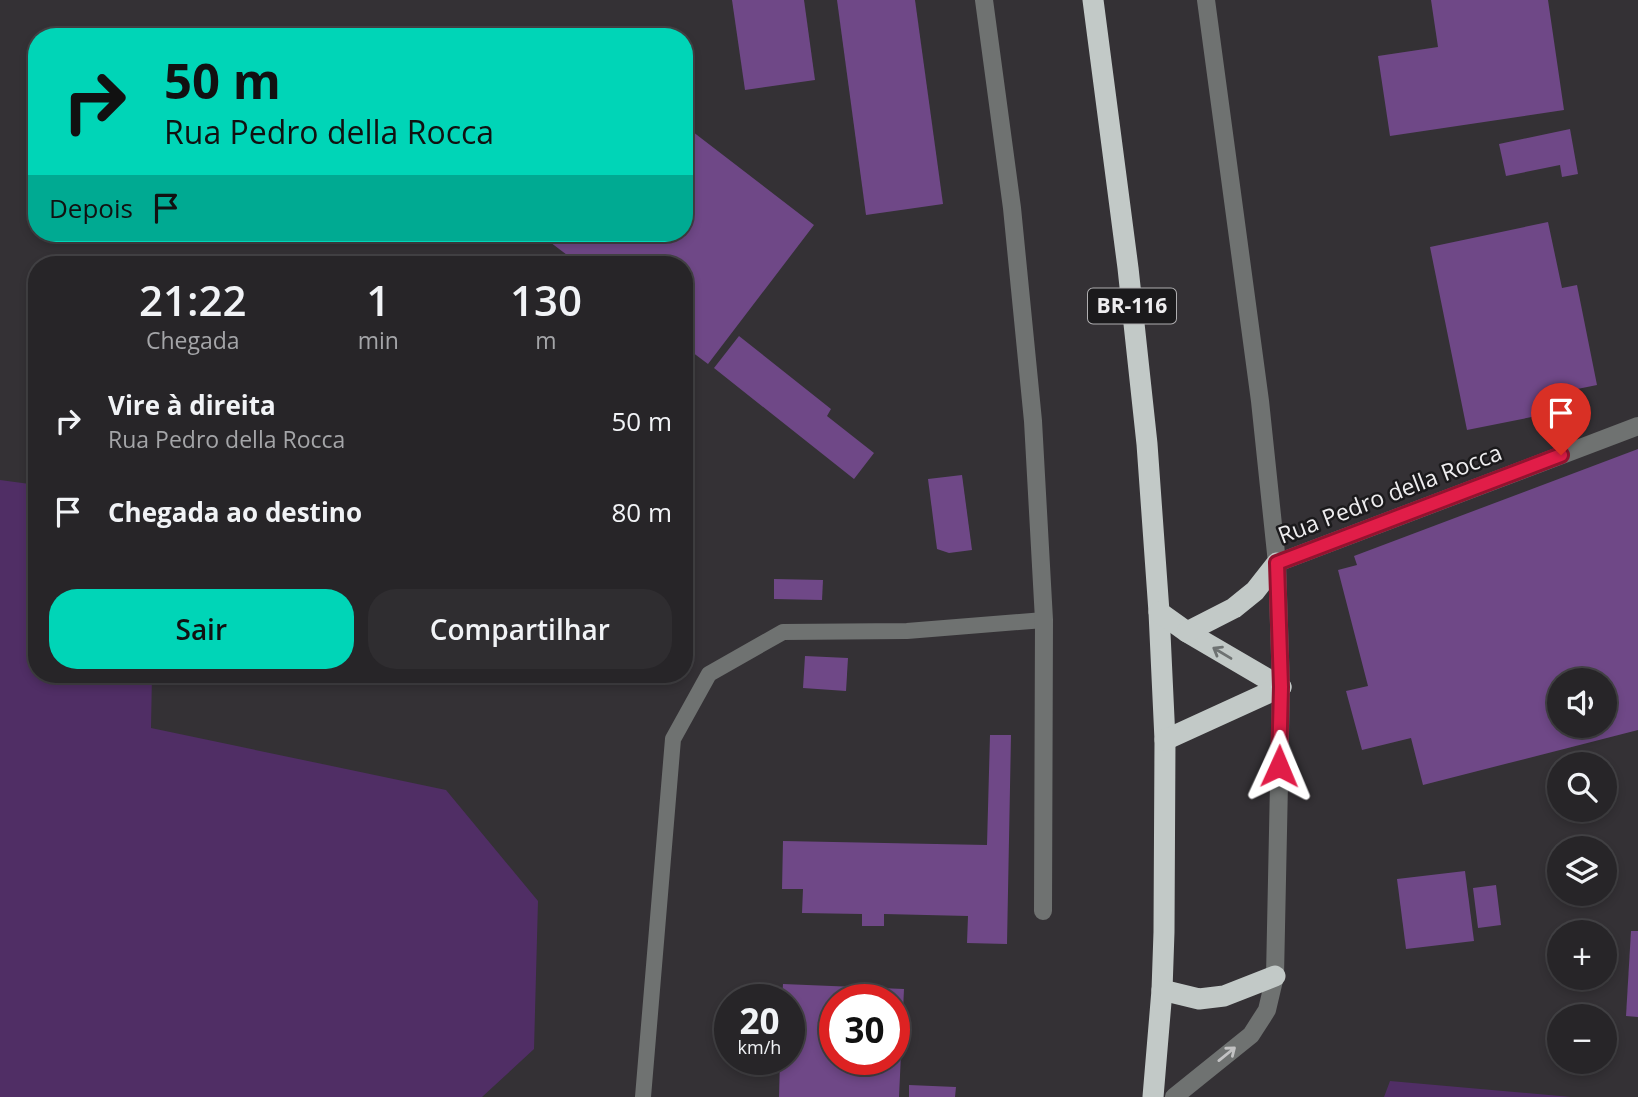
<!DOCTYPE html>
<html lang="pt">
<head>
<meta charset="utf-8">
<style>
	:root { --surface:#272528; --page:#2f2d30; --text:#f1f3f6; --muted:#a4a5a8; --line:#434245; --accent:#00d5b7 }
	body { margin:0; font-family:"Open Sans",sans-serif; background:var(--page); color:var(--text); height:100vh; display:flex; flex-direction:column; font-size:26px; white-space:nowrap }
	* { box-sizing:border-box; margin:0 }
	p { font-size:23px; color:var(--muted) }
	.icon { flex:none; width:38px; height:38px; fill:none; stroke:currentColor; stroke-width:2; stroke-linecap:round; stroke-linejoin:round }
	.map { position:relative; flex:1; overflow:hidden }
	.drawer { position:absolute; left:28px; top:256px; width:665px; height:427px; display:flex; flex-direction:column; background:var(--surface); border-radius:28px; box-shadow:0 4px 10px #0003,0 0 0 2px var(--line) }
	.drawer>* { flex:none }
	.hud { position:absolute; left:28px; top:28px; width:665px; height:214px; border-radius:28px; box-shadow:0 4px 10px #0003,0 0 0 2px var(--line); background:#00d5b7; color:#111; overflow:hidden }
	.tools { position:absolute; left:1547px; top:668px; display:grid; gap:14px }
	.tools a { display:grid; place-items:center; width:70px; height:70px; border-radius:50%; background:var(--surface); box-shadow:0 4px 10px #0003,0 0 0 2px var(--line); font-size:35px }
	.speed { position:absolute; left:714px; top:984px; display:flex; gap:14px; font-size:35px; font-weight:700; text-align:center }
	.speed>* { display:grid; place-content:center; width:91px; height:91px; border-radius:50%; background:var(--surface); box-shadow:0 4px 10px #0003,0 0 0 2px var(--line); line-height:1 }
	.speed small { font-size:18px; font-weight:400 }
	.speed .limit { border:10px solid #d22; background:#fff; color:#111 }
	.pin { position:absolute; display:grid; place-items:center; width:60px; height:60px; color:#fff; margin:-72px -30px; border-radius:50% 50% 50% 0; rotate:-45deg; box-shadow:0 0 7px #0007 }
	.pin .icon { rotate:45deg }
	.me { position:absolute; width:77px; margin:-38px; rotate:1deg; stroke-linejoin:round; filter:drop-shadow(0 0 5px #0008) }
	.turn { display:flex; align-items:center; gap:24px; height:147px; padding:0 21px; font-size:32px }
	.turn .icon { width:91px; height:91px; stroke-width:2.5 }
	.turn b { display:block; font-size:49px; line-height:60px }
	.then { display:flex; align-items:center; height:66px; padding:0 21px; background:#0003; gap:14px; font-size:26px }
	.eta { display:flex; justify-content:space-evenly; align-items:center; height:119px; text-align:center }
	.eta b { font-size:42px; font-weight:600; line-height:49px }
	.primary-button { display:flex; gap:14px; margin-top:auto; padding:14px 21px }
	.primary-button a { flex:1; height:80px; border-radius:28px; background:var(--accent); color:#111; font-size:28px; font-weight:600; line-height:80px; text-align:center }
	.primary-button a+a { background:var(--page); color:var(--text) }
	ul { padding:0; list-style:none }
	li { display:flex; align-items:center; gap:21px; height:91px; padding:0 21px }
	li div { flex:1 }
	li b { display:block; font-size:26px }
	li em { font-style:normal }
	.map>svg:first-child { display:block }
	.green { fill:#502e65 }
	.building { fill:#6f4887; fill-rule:evenodd }
	.lines { fill:none; stroke-linecap:round; stroke-linejoin:round }
	.lane { stroke:#6f7271; stroke-width:16 }
	.street { stroke:#6f7271; stroke-width:18 }
	.highway { stroke:#c2c9c7; stroke-width:21 }
	.oneway { stroke:#6e7272 }
	.oneway2 { stroke:#c2c2c3 }
	.route-casing { stroke:#92132f; stroke-width:18 }
	.route { stroke:#e11d48; stroke-width:12 }
	.labels { text-anchor:middle; stroke-width:5; stroke-linejoin:round; paint-order:stroke }
	.shield { fill:#1b1a1c; stroke:#afaeb0; stroke-width:2 }
	.shield-label { font-size:21px; font-weight:bold; fill:#eeedef }
	.street-label { font-size:23px; fill:#eeedef; stroke:#1b1a1c }
</style>
</head>
<body>
<div class="map">
<svg width="1638" height="1097" viewBox="0 0 1638 1097">
	<rect width="100%" height="100%" fill="#343135"/>
	<g class="green">
		<path d="M0,480L37,485V674H152L151,728L446,790L538,901L534,1049L482,1097H0Z"/>
		<path d="M1390,1081L1571,1097H1384Z"/>
	</g>
	<g class="building">
		<path d="M732,0H804L815,80L745,90Z"/>
		<path d="M837,0H915L943,204L866,215Z"/>
		<path d="M1431,0H1548L1564,110L1390,136L1378,56L1438,47Z"/>
		<path d="M684,125L814,225L708,364L684,346V264H579L538,233H684Z"/>
		<path d="M1570,129L1578,174L1562,177L1560,165L1506,176L1499,144Z"/>
		<path d="M1548,222L1562,288L1577,285L1597,385L1543,396L1547,414L1467,430L1430,247Z"/>
		<path d="M739,336L831,409L827,416L874,453L854,479L714,368Z"/>
		<path d="M1638,449V730L1423,785L1411,738L1362,750L1346,691L1368,686L1338,570L1357,565L1354,556ZM1559,681H1605V726H1559Z"/>
		<path d="M962,475L972,550L949,553L937,549L928,479Z"/>
		<path d="M774,579L823,580L822,600L774,599Z"/>
		<path d="M805,656L848,658L846,691L803,688Z"/>
		<path d="M331,674H364V682L330,679Z"/>
		<path d="M990,735H1011L1007,944L967,943L968,916L884,914V926H862V914L802,913L803,889H782L783,841L987,845Z"/>
		<path d="M1465,871L1474,941L1406,949L1397,879Z"/>
		<path d="M1496,885L1501,925L1478,928L1473,888Z"/>
		<path d="M1631,931H1638V1017L1626,1016Z"/>
		<path d="M783,984L904,989L899,1097H779L780,1059H789V999H782ZM835,999H894V1059H835Z"/>
		<path d="M909,1085L956,1087L955,1097H909Z"/>
	</g>
	<g class="lines">
		<path class="lane" d="M643,1097L673,739L709,674L783,632L907,631L1044,620"/>
		<g class="street">
			<path d="M984,0L1012,208L1033,421L1044,620L1043,911"/>
			<path d="M1277,563L1638,426"/>
			<path d="M1174,1097L1251,1035L1267,1010L1275,976L1281,687L1277,563L1260,401L1206,0"/>
		</g>
		<g class="highway">
			<path d="M1093,0L1128,268L1147,444L1159,612L1165,740L1164,932L1162,990L1153,1097"/>
			<path d="M1159,612L1187,632L1281,687"/>
			<path d="M1187,632L1234,608L1255,591L1277,563"/>
			<path d="M1165,740L1281,687"/>
			<path d="M1162,990L1199,999L1224,996L1275,976"/>
		</g>
	</g>
	<defs><path id="oneway-shaft" d="M-6 0H5M1.5-3L5.5 0L1.5 3" fill="none" stroke-width="1.6" stroke-linecap="round" stroke-linejoin="round" transform="scale(1.75)"/></defs>
	<use class="oneway" href="#oneway-shaft" transform="translate(1222 653) rotate(-149)"/>
	<use class="oneway2" href="#oneway-shaft" transform="translate(1227 1054) rotate(-39)"/>
	<g class="lines">
		<g class="route-casing">
			<path id="route" d="M1279,766L1281,687L1277,563L1561,455"/>
		</g>
		<use href="#route" class="route"/>
	</g>
	<g class="labels">
		<rect class="shield" x="1088" y="288.5" width="88" height="35" rx="5"/>
		<g class="shield-label">
			<text x="1132" y="313">BR-116</text>
		</g>
		<g class="street-label">
			<text transform="translate(1390 494) rotate(-21)" y="8">Rua Pedro della Rocca</text>
		</g>
	</g>
</svg>
<div class="tools">
<a><svg class="icon" aria-label="sound" viewBox="0 0 24 24"><path d="M4 9h4l5-4v14l-5-4H4zM17 9q2 3 0 6"/></svg></a>
<a><svg class="icon" aria-label="search" viewBox="0 0 24 24"><circle cx="10" cy="10" r="6"/><path d="M15 15l6 6"/></svg></a>
<a><svg class="icon" aria-label="layers" viewBox="0 0 24 24"><path d="M12 4l9 5-9 5-9-5zM3 14l9 5 9-5"/></svg></a>
<a>+</a>
<a>−</a>
</div>
<div class="speed"><div>20<small>km/h</small></div><div class="limit">30</div></div>
<div class="pin" style="left:1561px;top:455px;background:#d93025"><svg class="icon" aria-label="arrive" viewBox="0 0 24 24"><path d="M6 21V4h12l-3 4 3 4H6"/></svg></div>
<svg class="me" style="left:1279px;top:766px" viewBox="-20 -20 40 40"><path d="M0-17L14 15 0 8-14 15z" fill="#e11d48" stroke="#fff" stroke-width="4"/></svg>
<div class="hud">
<div class="turn"><svg class="icon" aria-label="right" viewBox="0 0 24 24"><path d="M7 20v-9h11M14 6l5 5-5 5"/></svg><div><b>50 m</b>Rua Pedro della Rocca</div></div>
<div class="then">Depois<svg class="icon" aria-label="arrive" viewBox="0 0 24 24"><path d="M6 21V4h12l-3 4 3 4H6"/></svg></div>
</div>
<section class="drawer">
<div class="eta">
<div><b>21:22</b><p>Chegada</p></div>
<div><b>1</b><p>min</p></div>
<div><b>130</b><p>m</p></div>
</div>
<ul>
<li><svg class="icon" aria-label="right" viewBox="0 0 24 24"><path d="M7 20v-9h11M14 6l5 5-5 5"/></svg><div><b>Vire à direita</b><p>Rua Pedro della Rocca</p></div><em>50 m</em></li>
<li><svg class="icon" aria-label="arrive" viewBox="0 0 24 24"><path d="M6 21V4h12l-3 4 3 4H6"/></svg><div><b>Chegada ao destino</b></div><em>80 m</em></li>
</ul>
<div class="primary-button"><a>Sair</a><a>Compartilhar</a></div>
</section>
</div>
</body>
</html>
